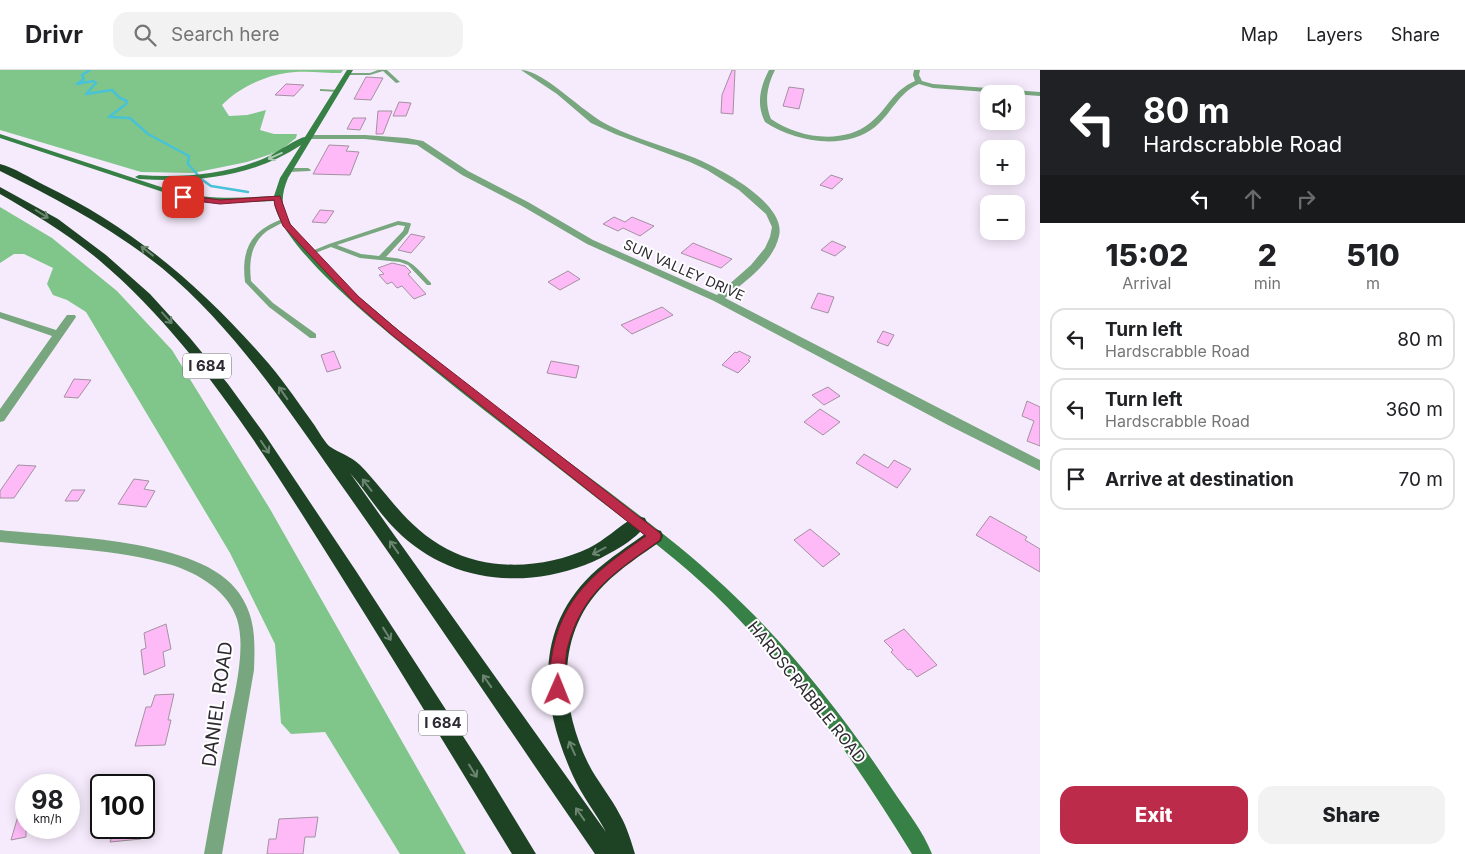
<!DOCTYPE html>
<html lang="en">
<head>
<meta charset="utf-8">
<style>
	:root { --surface:#fff; --page:#f2f2f2; --text:#202124; --muted:#757577; --line:#e0e0e0; --accent:#bc2b4a }
	body { margin:0; font-family:Inter,sans-serif; background:var(--page); color:var(--text); height:100vh; display:flex; flex-direction:column; font-size:19px; white-space:nowrap }
	* { box-sizing:border-box; margin:0 }
	p { font-size:16px; color:var(--muted) }
	.icon { flex:none; width:28px; height:28px; fill:none; stroke:currentColor; stroke-width:2; stroke-linecap:round; stroke-linejoin:round }
	.map { position:relative; flex:1; overflow:hidden }
	.drawer { display:flex; flex-direction:column; background:var(--surface); width:425px }
	.drawer>* { flex:none }
	.guide { background:#202124; color:#fff; overflow:hidden }
	.tools { position:absolute; left:980px; top:15px; display:grid; gap:10px }
	.tools a { display:grid; place-items:center; width:45px; height:45px; border-radius:10px; background:var(--surface); box-shadow:0 2px 12px #0003; font-size:25px }
	.speed { position:absolute; left:15px; top:704px; display:flex; gap:10px; font-size:25px; font-weight:700; text-align:center }
	.speed>* { display:grid; place-content:center; width:65px; height:65px; border-radius:50%; background:var(--surface); box-shadow:0 2px 12px #0003; line-height:1 }
	.speed small { font-size:12px; font-weight:400 }
	.speed .limit { border:2px solid #111; border-radius:8px; background:#fff; color:#111 }
	.pin { position:absolute; display:grid; place-items:center; width:42px; height:42px; color:#fff; margin:-21px; border-radius:10px; box-shadow:0 2px 8px #0006 }
	.me { position:absolute; width:55px; margin:-28px; rotate:1deg; stroke-linejoin:round; filter:drop-shadow(0 0 4px #0008) }
	.turn { display:flex; align-items:center; gap:18px; height:105px; padding:0 20px; font-size:22px }
	.turn .icon { width:65px; height:65px; stroke-width:2.5 }
	.turn b { display:block; font-size:35px; line-height:42px }
	.lanes { display:flex; align-items:center; height:48px; padding:0 20px; background:#0003; justify-content:center; gap:25px; direction:ltr }
	.lanes .off { opacity:.35 }
	.eta { display:flex; justify-content:space-evenly; align-items:center; height:85px; text-align:center }
	.eta b { font-size:30px; font-weight:800; line-height:35px }
	.primary-button { display:flex; gap:10px; margin-top:auto; padding:10px 20px }
	.primary-button a { flex:1; height:58px; border-radius:15px; background:var(--accent); color:#fff; font-size:20px; font-weight:800; line-height:58px; text-align:center }
	.primary-button a+a { background:var(--page); color:var(--text) }
	ul { padding:0; list-style:none }
	li { display:flex; align-items:center; gap:15px; height:62px; margin:0 10px 8px; padding:0 10px; border:2px solid var(--line); border-radius:15px }
	li div { flex:1 }
	li b { display:block; font-size:19px }
	li em { font-style:normal }
	header { display:flex; align-items:center; gap:30px; box-sizing:border-box; height:70px; padding:0 25px; background:var(--surface); border-bottom:1px solid var(--line) }
	header strong { font-size:24px }
	nav { display:flex; gap:28px; margin-inline-start:auto; font-size:18px }
	.search { width:350px; height:45px; background:var(--page); display:flex; align-items:center; gap:12px; box-sizing:border-box; padding:0 18px; border-radius:15px; color:var(--muted); font-size:19px }
	main { display:flex; flex:1; min-height:0 }
	.map>svg:first-child { display:block }
	.forest { fill:#80c68b }
	.lines { fill:none; stroke-linecap:round; stroke-linejoin:round }
	.stream { stroke:#47c2d7; stroke-width:2.5 }
	.building { fill:#febaf7; stroke:#a391a1 }
	.service { fill:#78a67e; fill-rule:evenodd }
	.minor { fill:#78a67e; fill-rule:evenodd }
	.secondary { fill:#378146; fill-rule:evenodd }
	.motorway { fill:#1d4324; fill-rule:evenodd }
	.oneway { stroke:#afcdb5 }
	.oneway2 { stroke:#6c8571 }
	.route { fill:#bc2b4a; stroke:#7a1c30 }
	.labels { text-anchor:middle; stroke-width:4; stroke-linejoin:round; paint-order:stroke }
	.far-street-label { font-size:14px; fill:#2f2a32; stroke:#fff }
	.shield { fill:#fff; stroke:#6d6a70; stroke-width:1 }
	.shield-label { font-size:15px; font-weight:bold; fill:#2f2a32 }
	.street-label { font-size:16px; fill:#2f2a32; stroke:#fff }
	.near-street-label { font-size:19px; fill:#2f2a32; stroke:#fff }
</style>
</head>
<body>
<header>
<strong>Drivr</strong>
<div class="search"><svg class="icon" aria-label="search" viewBox="0 0 24 24"><circle cx="10" cy="10" r="6"/><path d="M15 15l6 6"/></svg>Search here</div>
<nav><a>Map</a><a>Layers</a><a>Share</a></nav>
</header>
<main>
<div class="map">
<svg width="1040" height="784" viewBox="0 0 1040 784">
	<rect width="100%" height="100%" fill="#f6ebfc"/>
	<g class="forest">
		<path d="M0,0H343L341,3C323,3 304,0 286,3C264,6 237,19 222,35L229,46L247,45L266,40L260,60L274,64H297L296,68L280,81L247,92L193,103L141,102L0,60Z"/>
		<path d="M0,137L52,168L117,221L172,280L270,439L466,784H400L325,662L291,664L281,653L275,574L230,483L86,242L67,230L53,225L47,214L53,198L24,184H14L0,193Z"/>
	</g>
	<g class="lines">
		<g class="stream">
			<path d="M90,0L82,5L84,9L77,14L93,11L96,13L86,24L112,20L120,28L127,31L126,34L109,47L130,48L148,64L189,86L188,94L197,104"/>
			<path d="M201,109L211,116L248,122"/>
		</g>
	</g>
	<g class="building">
		<path d="M732,0H735L733,44L721,43L722,25Z"/>
		<path d="M366,7L383,8L371,30L354,29Z"/>
		<path d="M286,14L304,15L294,26L275,25Z"/>
		<path d="M789,17L804,19L799,39L783,36Z"/>
		<path d="M399,32L411,33L406,46H393Z"/>
		<path d="M378,41H392L383,64H376Z"/>
		<path d="M353,48H366L360,60L347,59Z"/>
		<path d="M329,75L349,76L346,81L359,82L350,105L313,104Z"/>
		<path d="M831,105L843,109L832,119L820,115Z"/>
		<path d="M320,140L334,141L326,153L312,152Z"/>
		<path d="M614,147L625,152L632,147L654,156L640,166L623,158L618,161L603,154Z"/>
		<path d="M411,164L425,167L411,183L398,180Z"/>
		<path d="M832,171L846,177L835,186L821,180Z"/>
		<path d="M693,173L732,189L721,198L681,183Z"/>
		<path d="M392,193L405,196L411,202L408,204L426,224L414,229L402,216L397,218L392,212L387,214L379,205L384,204L378,198Z"/>
		<path d="M568,201L580,209L560,220L548,212Z"/>
		<path d="M818,223L834,227L828,243L811,238Z"/>
		<path d="M662,237L673,245L632,264L621,255Z"/>
		<path d="M883,261L894,265L888,276L877,272Z"/>
		<path d="M334,281L341,298L327,302L321,285Z"/>
		<path d="M739,281L751,287L748,290L750,291L738,303L722,295L735,282L737,283Z"/>
		<path d="M551,291L579,296L576,308L547,303Z"/>
		<path d="M74,309L91,310L78,328L64,327Z"/>
		<path d="M828,317L840,326L824,335L812,325Z"/>
		<path d="M1027,331L1040,337V376L1027,371L1034,351L1022,346Z"/>
		<path d="M820,339L840,352L823,365L804,352Z"/>
		<path d="M864,384L888,398L894,390L911,399L897,418L856,393Z"/>
		<path d="M18,395L36,396L14,428H0V421Z"/>
		<path d="M134,409L149,411L144,419L155,421L146,437L118,434Z"/>
		<path d="M72,420H85L78,431H65Z"/>
		<path d="M990,446L1027,467L1025,470L1040,479V502L976,465Z"/>
		<path d="M810,459L840,484L823,497L794,470Z"/>
		<path d="M166,554L171,579L163,582L165,596L144,605L141,580L146,578L144,563Z"/>
		<path d="M904,559L937,595L917,607L910,599L908,600L891,582L893,580L884,571Z"/>
		<path d="M174,624L168,650H171L165,675L135,676L146,637H151L155,625Z"/>
		<path d="M23,729H26V767L11,770Z"/>
		<path d="M318,747L315,767H305L303,784H267L269,769H276L279,749Z"/>
		<path d="M114,758H144L141,769L110,772Z"/>
	</g>
	<g class="lines">
		<g class="service">
			<path d="M378,0H387L400,12L396,13L383,1L370,5H348L346,4L348,3H370Z"/>
			<path d="M320,19L338,20L340,21L338,22L322,21H320Z"/>
			<path d="M308,98L311,100L310,101L288,102L285,100L288,98Z"/>
			<path d="M282,149L287,150C281,154 273,157 267,161C250,174 249,193 251,211L273,233L316,264V268H310L269,237L245,212C241,179 251,161 282,149Z"/>
			<path d="M398,151L410,153L411,154L408,163L386,187C412,189 414,195 431,213V215H427L408,195L400,192L360,188L331,177L310,185L307,183L329,174ZM398,155L405,156L403,161L379,186L361,184L337,175Z"/>
		</g>
		<g class="minor">
			<path d="M521,0C544,0 585,45 610,56C637,69 667,77 695,88C721,99 787,134 779,166C773,193 744,212 725,228L1040,390V401L948,355L714,231L587,174L522,136L462,105L417,75L365,69H309L305,67L309,65H365L407,68L423,71L468,101L528,132L593,170L717,225L751,195L765,178L770,167L772,157L766,144L739,120L707,100L690,92L615,64L591,53L557,24Z"/>
			<path d="M769,0H775C767,16 764,32 771,49C798,68 843,75 870,53C888,39 892,21 915,11L913,5L914,0H920L919,5L922,11L933,14L1040,22V26L933,18L919,14C898,23 892,43 875,57C845,81 795,72 765,52C756,34 760,17 769,0Z"/>
			<path d="M0,242L56,260L67,245H75L76,247L4,351L0,352V339L52,266L0,248Z"/>
			<path d="M0,460C61,467 202,468 239,523C256,547 255,572 254,600L222,784H204C211,743 219,702 227,661C233,629 247,581 237,549C228,521 199,504 172,495C117,479 57,478 0,472Z"/>
		</g>
		<path class="secondary" d="M347,0H353L288,108C282,123 280,134 288,149C307,185 364,231 396,258C465,315 537,368 609,422C648,452 688,482 724,516C789,576 843,645 892,719C906,740 923,761 932,784H912C855,691 792,600 713,523C677,489 637,459 598,429C535,379 471,331 409,280C375,252 278,174 274,131L224,133L184,129L0,68V64L173,121C207,130 240,128 274,126L280,108L301,75C253,107 195,113 139,109L135,107L139,105C181,108 225,105 265,88C275,84 297,68 305,67Z"/>
		<g class="motorway">
			<path d="M0,94C15,98 30,108 44,115C134,158 204,219 269,294C285,313 300,335 315,356C319,362 324,371 329,376C339,383 351,386 360,395C391,427 406,457 447,479C490,502 547,498 589,478C605,470 618,457 633,448C637,446 640,447 645,448L647,453C638,470 603,488 585,495C519,520 446,511 395,459C378,442 366,421 350,403L606,762C596,743 582,726 573,706C542,637 532,563 591,505C609,488 630,475 649,461L655,459L661,461L663,466L661,471C641,485 621,498 604,515C555,564 560,635 588,693C597,711 611,727 620,745C627,757 631,771 635,784H595C513,665 432,544 349,426C292,346 238,261 162,198C112,158 57,129 0,101Z"/>
			<path d="M0,117L58,149L106,185L150,224L190,268L228,314L263,362L356,501L483,697L536,784H512C454,689 396,593 336,498C267,389 198,274 99,190C68,164 34,144 0,124Z"/>
		</g>
	</g>
	<defs><path id="oneway-shaft" d="M-6 0H5M1.5-3L5.5 0L1.5 3" fill="none" stroke-width="1.6" stroke-linecap="round" stroke-linejoin="round" transform="scale(1.25)"/></defs>
	<use class="oneway" href="#oneway-shaft" transform="translate(275 86) rotate(156)"/>
	<g class="oneway2">
		<use href="#oneway-shaft" transform="translate(42 144) rotate(32)"/>
		<use href="#oneway-shaft" transform="translate(147 181) rotate(-142)"/>
		<use href="#oneway-shaft" transform="translate(167 248) rotate(48)"/>
		<use href="#oneway-shaft" transform="translate(283 323) rotate(-125)"/>
		<use href="#oneway-shaft" transform="translate(265 377) rotate(56)"/>
		<use href="#oneway-shaft" transform="translate(367 415) rotate(-128)"/>
		<use href="#oneway-shaft" transform="translate(394 477) rotate(-125)"/>
		<use href="#oneway-shaft" transform="translate(599 481) rotate(152)"/>
		<use href="#oneway-shaft" transform="translate(387 564) rotate(58)"/>
		<use href="#oneway-shaft" transform="translate(487 611) rotate(-125)"/>
		<use href="#oneway-shaft" transform="translate(572 678) rotate(-114)"/>
		<use href="#oneway-shaft" transform="translate(473 701) rotate(58)"/>
		<use href="#oneway-shaft" transform="translate(580 744) rotate(-125)"/>
	</g>
	<path class="route" d="M183,125L220,130L280,126L290,154L359,227L399,261L660,463L661,466L660,470C614,503 582,521 567,579C564,593 567,615 563,625L558,628L552,625C548,615 550,602 551,591C560,526 597,501 646,466L392,265L353,231L283,156L275,136L274,130L220,134L180,129L179,127Z"/>
	<g class="labels">
		<g class="far-street-label">
			<text transform="translate(684 200) rotate(24)" y="5">SUN VALLEY DRIVE</text>
		</g>
		<g class="shield">
			<rect x="183" y="283.5" width="48" height="25" rx="4"/>
			<rect x="419" y="640.5" width="48" height="25" rx="4"/>
		</g>
		<g class="shield-label">
			<text x="207" y="301">I 684</text>
			<text x="443" y="658">I 684</text>
		</g>
		<g class="street-label">
			<text transform="translate(807 622) rotate(51)" y="6">HARDSCRABBLE ROAD</text>
		</g>
		<g class="near-street-label">
			<text transform="translate(217 634) rotate(-82)" y="7">DANIEL ROAD</text>
		</g>
	</g>
</svg>
<div class="tools">
<a><svg class="icon" aria-label="sound" viewBox="0 0 24 24"><path d="M4 9h4l5-4v14l-5-4H4zM17 9q2 3 0 6"/></svg></a>
<a>+</a>
<a>−</a>
</div>
<div class="speed"><div>98<small>km/h</small></div><div class="limit">100</div></div>
<div class="pin" style="left:183px;top:127px;background:#d93025"><svg class="icon" aria-label="arrive" viewBox="0 0 24 24"><path d="M6 21V4h12l-3 4 3 4H6"/></svg></div>
<svg class="me" style="left:558px;top:620px" viewBox="-20 -20 40 40"><circle r="19" fill="#fff"/><path d="M0-13L10 11 0 6-10 11z" fill="#bc2b4a"/></svg>
</div>
<section class="drawer">
<div class="guide">
<div class="turn"><svg class="icon" aria-label="left" viewBox="0 0 24 24"><path d="M17 20v-9H6M10 6l-5 5 5 5"/></svg><div><b>80 m</b>Hardscrabble Road</div></div>
<div class="lanes"><svg class="icon" aria-label="left" viewBox="0 0 24 24"><path d="M17 20v-9H6M10 6l-5 5 5 5"/></svg><svg class="icon off" aria-label="ahead" viewBox="0 0 24 24"><path d="M12 20V5M6 11l6-6 6 6"/></svg><svg class="icon off" aria-label="right" viewBox="0 0 24 24"><path d="M7 20v-9h11M14 6l5 5-5 5"/></svg></div>
</div>
<div class="eta">
<div><b>15:02</b><p>Arrival</p></div>
<div><b>2</b><p>min</p></div>
<div><b>510</b><p>m</p></div>
</div>
<ul>
<li><svg class="icon" aria-label="left" viewBox="0 0 24 24"><path d="M17 20v-9H6M10 6l-5 5 5 5"/></svg><div><b>Turn left</b><p>Hardscrabble Road</p></div><em>80 m</em></li>
<li><svg class="icon" aria-label="left" viewBox="0 0 24 24"><path d="M17 20v-9H6M10 6l-5 5 5 5"/></svg><div><b>Turn left</b><p>Hardscrabble Road</p></div><em>360 m</em></li>
<li><svg class="icon" aria-label="arrive" viewBox="0 0 24 24"><path d="M6 21V4h12l-3 4 3 4H6"/></svg><div><b>Arrive at destination</b></div><em>70 m</em></li>
</ul>
<div class="primary-button"><a>Exit</a><a>Share</a></div>
</section>
</main>
</body>
</html>
